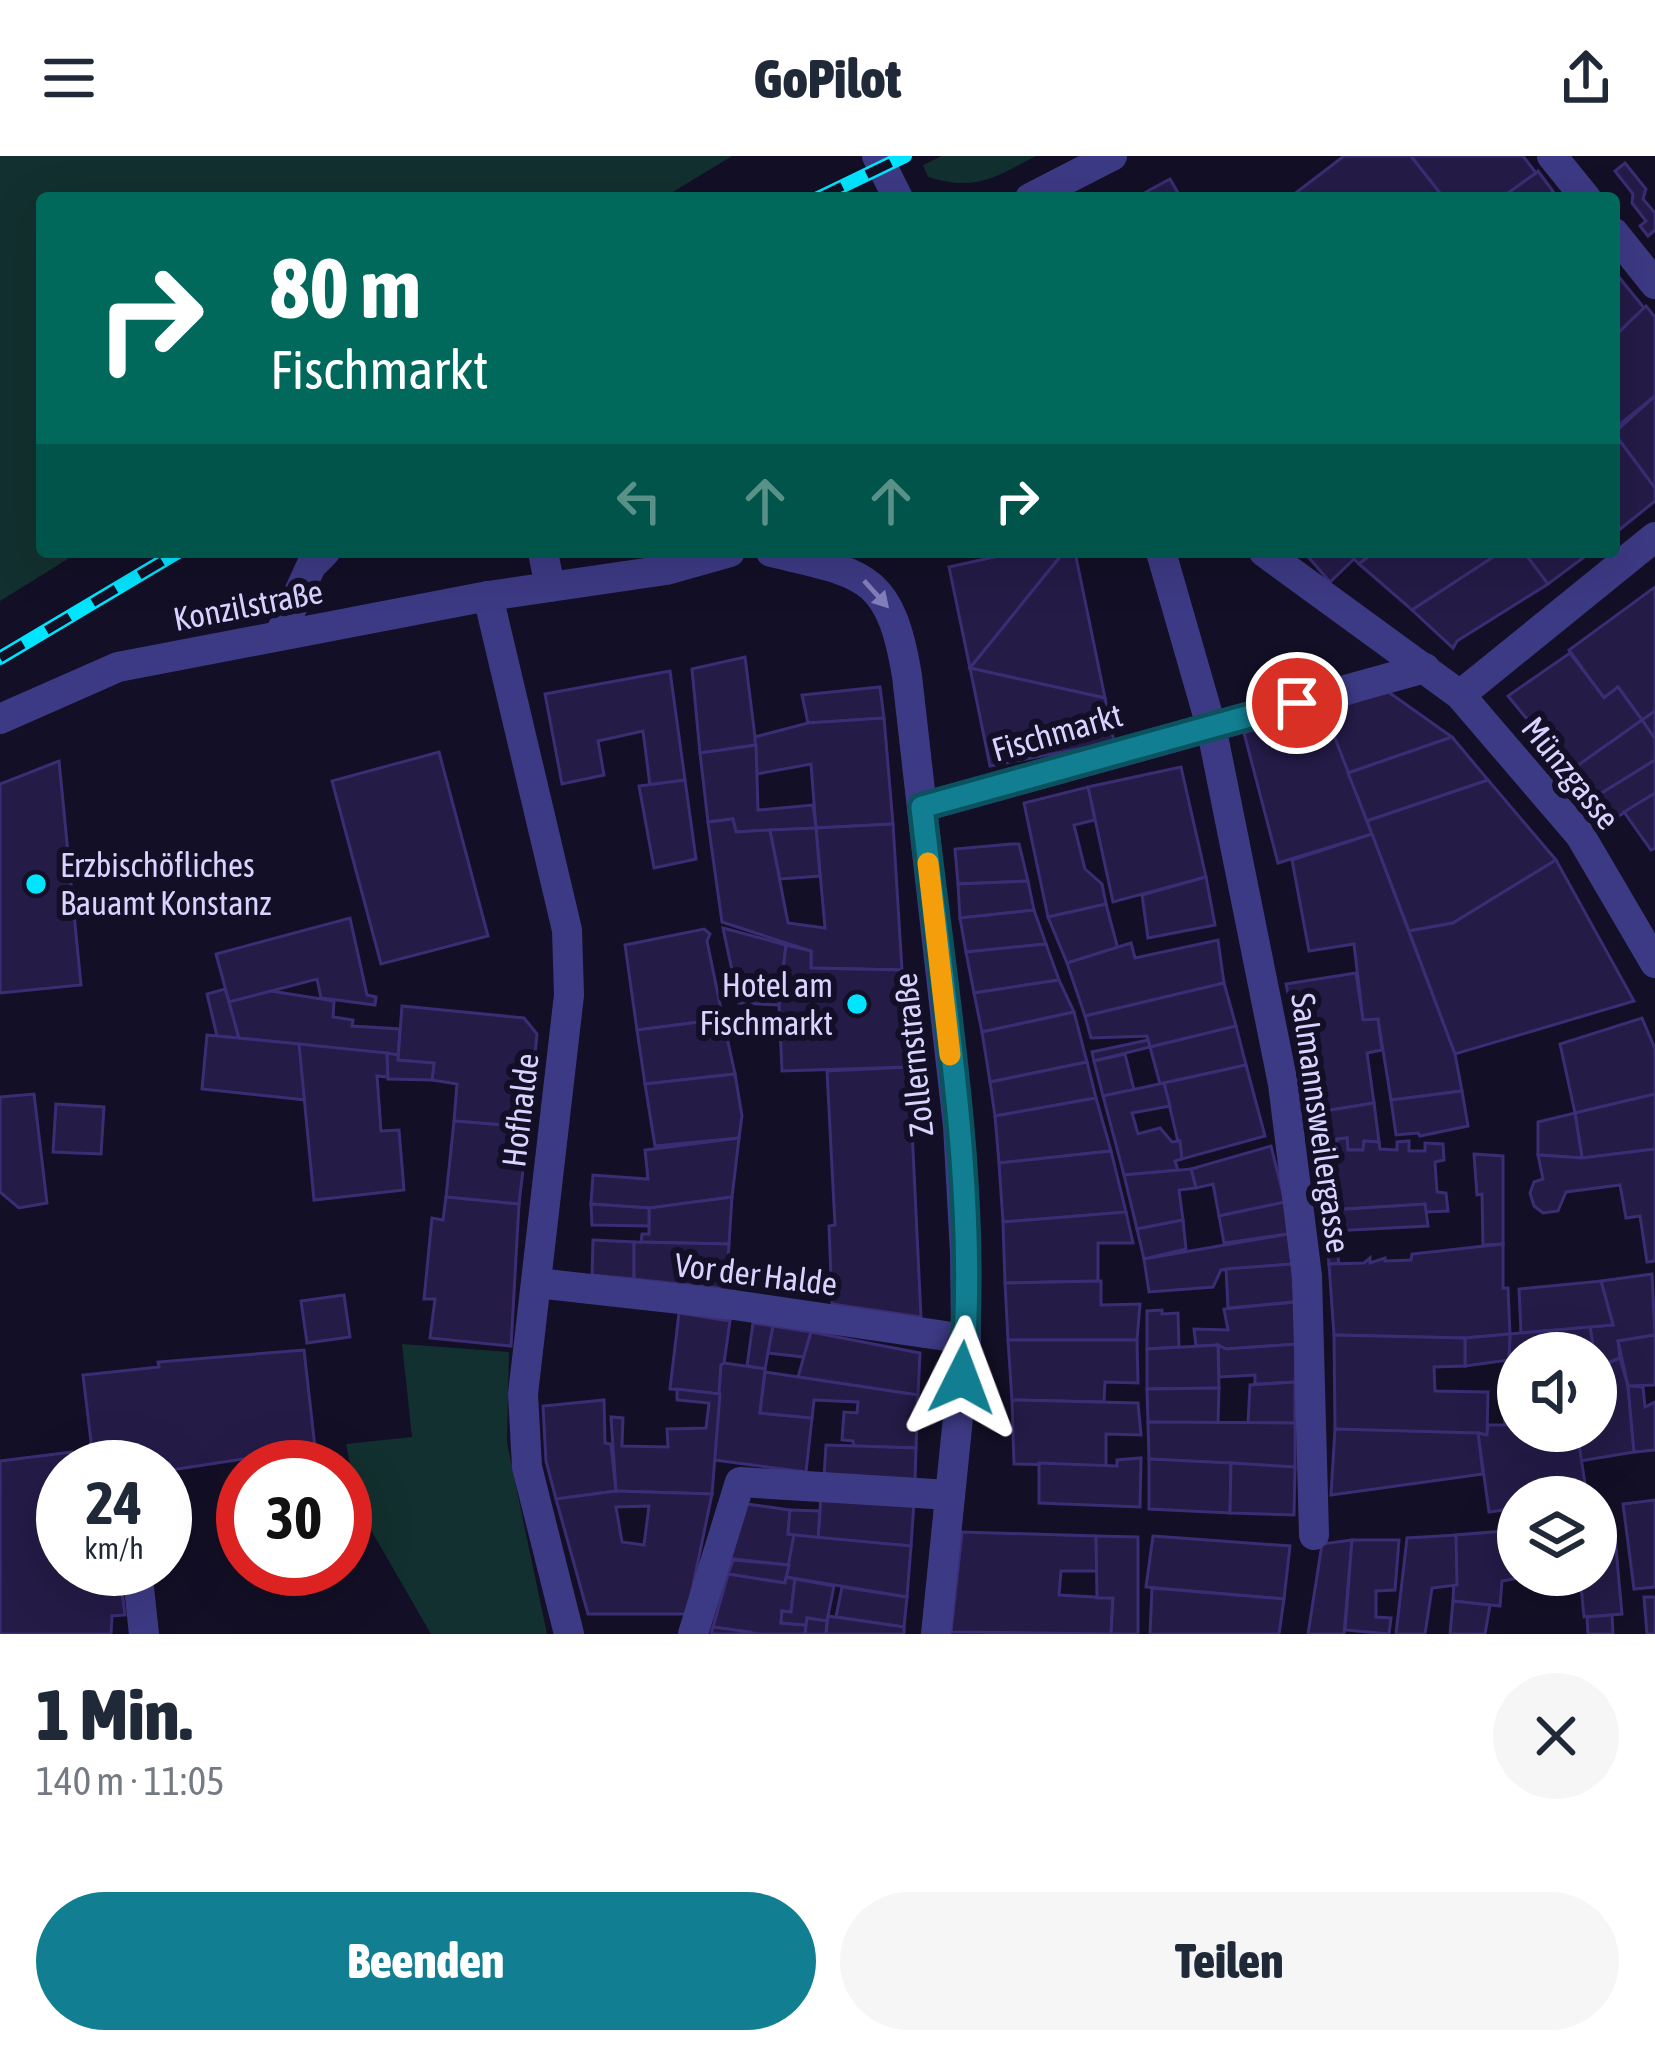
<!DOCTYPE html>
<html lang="de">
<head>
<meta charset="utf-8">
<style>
	:root { --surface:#fff; --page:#f6f6f7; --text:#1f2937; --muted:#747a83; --accent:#117e91 }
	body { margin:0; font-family:"Asap Condensed",sans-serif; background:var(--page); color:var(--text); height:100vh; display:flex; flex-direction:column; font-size:45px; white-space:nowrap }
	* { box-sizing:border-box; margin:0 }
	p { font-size:39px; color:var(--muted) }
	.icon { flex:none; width:66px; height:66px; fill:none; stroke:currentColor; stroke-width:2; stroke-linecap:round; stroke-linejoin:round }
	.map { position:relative; height:1478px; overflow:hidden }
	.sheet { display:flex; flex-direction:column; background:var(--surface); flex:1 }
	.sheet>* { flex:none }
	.banner { position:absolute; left:36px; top:36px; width:1584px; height:366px; border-radius:12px; box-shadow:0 12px 48px #0002; background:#00695c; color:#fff; overflow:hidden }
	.tools { position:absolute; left:1497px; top:1176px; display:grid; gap:24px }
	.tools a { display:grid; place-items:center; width:120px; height:120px; border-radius:50%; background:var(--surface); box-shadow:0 12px 48px #0002; font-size:60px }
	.speed { position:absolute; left:36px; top:1284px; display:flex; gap:24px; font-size:60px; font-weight:700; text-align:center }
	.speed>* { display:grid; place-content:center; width:156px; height:156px; border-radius:50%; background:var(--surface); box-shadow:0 12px 48px #0002; line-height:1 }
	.speed small { font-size:30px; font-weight:400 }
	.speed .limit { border:18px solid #d22; background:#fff; color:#111 }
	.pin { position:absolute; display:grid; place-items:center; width:102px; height:102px; color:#fff; margin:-51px; border:6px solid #fff; border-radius:50%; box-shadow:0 3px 12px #0007 }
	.me { position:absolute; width:132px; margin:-66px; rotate:3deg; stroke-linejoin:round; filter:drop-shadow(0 0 9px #0008) }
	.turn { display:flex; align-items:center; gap:42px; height:252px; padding:0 36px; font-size:54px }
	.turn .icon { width:156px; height:156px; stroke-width:2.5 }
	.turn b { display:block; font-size:84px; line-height:102px }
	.lanes { display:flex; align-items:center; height:114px; padding:0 36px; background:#0003; justify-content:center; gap:60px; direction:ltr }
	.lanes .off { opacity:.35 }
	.round { display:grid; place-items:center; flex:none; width:126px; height:126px; border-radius:63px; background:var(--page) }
	.overview { display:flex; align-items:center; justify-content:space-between; height:204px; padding:0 36px }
	h1 { font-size:72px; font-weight:800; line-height:90px }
	.cta { display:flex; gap:24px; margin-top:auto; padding:24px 36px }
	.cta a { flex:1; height:138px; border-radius:72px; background:var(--accent); color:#fff; font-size:48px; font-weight:800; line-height:138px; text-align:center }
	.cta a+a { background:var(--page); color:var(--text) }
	header { display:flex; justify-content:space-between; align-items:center; height:156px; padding:0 36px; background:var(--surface); font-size:54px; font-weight:800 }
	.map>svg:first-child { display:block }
	.green { fill:#12302f }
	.building { fill:#241b47; stroke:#3b2d73; stroke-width:3; fill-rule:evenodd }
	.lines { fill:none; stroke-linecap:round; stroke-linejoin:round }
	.minor { stroke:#3d3a85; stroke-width:30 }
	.rail-casing { stroke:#00e5ff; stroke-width:14 }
	.rail { stroke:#130f26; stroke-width:9; stroke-dasharray:27; stroke-linecap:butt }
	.oneway { fill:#837fbc }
	.route-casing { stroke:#0b525e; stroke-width:30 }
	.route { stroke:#117e91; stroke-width:21 }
	.slow { stroke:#f59e0b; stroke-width:21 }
	.poi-dot { fill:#00e5ff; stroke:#130f26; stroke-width:4.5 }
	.labels { text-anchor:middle; stroke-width:12; stroke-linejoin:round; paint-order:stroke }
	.street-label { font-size:33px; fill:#d9d4ff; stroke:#130f26 }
	.poi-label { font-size:33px; fill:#d9d4ff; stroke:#130f26; text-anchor:start }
</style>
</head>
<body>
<header><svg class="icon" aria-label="menu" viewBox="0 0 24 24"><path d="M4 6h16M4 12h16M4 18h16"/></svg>GoPilot<svg class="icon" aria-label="share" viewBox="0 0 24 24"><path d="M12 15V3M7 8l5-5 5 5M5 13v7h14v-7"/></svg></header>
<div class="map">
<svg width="1655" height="1478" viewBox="0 0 1655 1478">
	<rect width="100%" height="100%" fill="#130f26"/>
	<g class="green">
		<path d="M0,0H732L663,42H42V396H79L0,445Z"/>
		<path d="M942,0H1036C995,21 976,36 928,21L923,9Z"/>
		<path d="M402,1188L509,1196L507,1287L547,1478H431L360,1355L346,1288L412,1281Z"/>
	</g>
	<g class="building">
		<path d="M1344,0H1411L1444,42H1289Z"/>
		<path d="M1411,0H1523L1536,17L1501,42H1444Z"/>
		<path d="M1625,7L1646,33L1643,43L1655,57V74L1648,80L1640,70L1646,65L1632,47L1633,38L1615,15Z"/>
		<path d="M1538,15L1558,42H1501L1536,17Z"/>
		<path d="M1170,23L1181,42H1135Z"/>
		<path d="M1614,115L1644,152L1614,181Z"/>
		<path d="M1646,150L1655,161V240L1614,273V181Z"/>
		<path d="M1655,240V332L1614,277Z"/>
		<path d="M1614,277L1655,332V345L1614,378Z"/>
		<path d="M1017,396H1064L970,512L949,411Z"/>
		<path d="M1064,396H1075L1105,542L970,512Z"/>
		<path d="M1304,396H1374L1359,408L1354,403L1330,426Z"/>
		<path d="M1374,396H1501L1412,454L1359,408Z"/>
		<path d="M1501,396H1524L1548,428L1457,485L1453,492L1412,454Z"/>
		<path d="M1524,396H1591L1548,428Z"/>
		<path d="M1655,431V555L1642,564L1618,531L1604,542L1569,494Z"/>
		<path d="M1570,497L1604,542L1618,531L1642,564L1570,615L1508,540Z"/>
		<path d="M745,501L756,589L700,597L692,513Z"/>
		<path d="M970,512L1105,542L1114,586L990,610Z"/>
		<path d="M670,515L685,624L650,630L643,575L598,585L604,619L562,628L545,538Z"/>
		<path d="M880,531L884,562L808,567L802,539Z"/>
		<path d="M1387,535L1452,581L1348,617L1324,556Z"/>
		<path d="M1323,551L1372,678L1278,707L1244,577Z"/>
		<path d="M1655,555V583L1642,564Z"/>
		<path d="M884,562L893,668L816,672L811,608L757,618L755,581L808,567Z"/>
		<path d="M1642,564L1655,583V604L1592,643L1570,615Z"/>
		<path d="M1452,581L1488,624L1367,665L1348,617Z"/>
		<path d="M756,589L758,654L813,649L816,672L736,676L733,663L708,666L700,597Z"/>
		<path d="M439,596L488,780L381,808L332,625Z"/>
		<path d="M1655,604V637L1608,667L1592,643Z"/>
		<path d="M59,605L81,829L0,837V628Z"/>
		<path d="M1181,611L1206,721L1113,746L1088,631Z"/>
		<path d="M685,624L696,703L654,712L639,630Z"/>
		<path d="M1488,624L1556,704L1453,767L1409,775L1367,665Z"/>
		<path d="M1088,631L1095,664L1074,669L1085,713L1102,728L1106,748L1048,761L1024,647Z"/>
		<path d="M1655,637V692L1651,694L1624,656Z"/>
		<path d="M733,663L736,676L770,674L788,767L825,772L816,672L893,668L902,814L811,812V795L722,766L708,666Z"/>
		<path d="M816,672L820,720L780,723L770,674Z"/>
		<path d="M1372,678L1455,898L1462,935L1391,944L1378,863L1363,864L1354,788L1309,795L1292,704Z"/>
		<path d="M1011,688H1019L1028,725L958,728L955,693Z"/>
		<path d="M1556,704L1634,845L1455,898L1409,775L1453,767Z"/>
		<path d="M1206,721L1215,769L1148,782L1142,739Z"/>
		<path d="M1028,725L1034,754L960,762L958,728Z"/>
		<path d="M1106,748L1118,793L1067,807L1048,761Z"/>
		<path d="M1034,754L1046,788L966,796L960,762Z"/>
		<path d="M350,762L367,839L376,841L375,849L321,842L317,823L229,846L216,798Z"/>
		<path d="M723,772L786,789L779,849L739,847Z"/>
		<path d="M704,773L710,778L707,785L723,863L637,874L625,789Z"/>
		<path d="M1218,784L1224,827L1085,860L1067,807L1131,787L1135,802Z"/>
		<path d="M1046,788L1059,824L974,837L966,796Z"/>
		<path d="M786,789L811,795V812L902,814L909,911L782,915L779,849Z"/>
		<path d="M1356,817L1363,864L1378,863L1382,894L1367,897L1374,947L1312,957L1286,828Z"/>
		<path d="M1059,824L1074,856L982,876L974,837Z"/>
		<path d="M1224,827L1236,870L1150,891L1147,880L1091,882L1085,860Z"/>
		<path d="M225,833L229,846L239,882L217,880L207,838Z"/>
		<path d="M271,835L334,845L333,861L353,864L352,870L400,873L398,899L239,882L229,846Z"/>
		<path d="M402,850L524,862L537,878L528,971L454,965L457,928L432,924L434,907L398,904Z"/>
		<path d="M1074,856L1087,906L990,926L982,876Z"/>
		<path d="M1642,862L1655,893V938L1575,957L1560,888Z"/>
		<path d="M723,863L735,918L645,928L637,874Z"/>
		<path d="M1236,870L1246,909L1160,928L1150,891Z"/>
		<path d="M207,879L299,888L306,944L202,933Z"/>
		<path d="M1148,884L1150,891L1094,905L1092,896Z"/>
		<path d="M299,888L387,897L388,921L377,920L381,975L399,974L404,1034L314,1044Z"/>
		<path d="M387,897L398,899V904L434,907L432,924L388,923Z"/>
		<path d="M1125,898L1134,934L1103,940L1094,905Z"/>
		<path d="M1087,906L1096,942L995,960L990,926Z"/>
		<path d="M1246,909L1265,980L1182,1003L1164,927Z"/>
		<path d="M909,911L921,1161L832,1148L829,1070L835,1069L827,915Z"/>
		<path d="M735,918L742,960L739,982L655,990L645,928Z"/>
		<path d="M1164,927L1170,950L1132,957L1138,978L1160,972L1172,986L1180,985L1182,1003L1175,1005L1178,1014L1124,1019L1103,940Z"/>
		<path d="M1462,935L1468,970L1420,980L1418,977L1396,979L1391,944Z"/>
		<path d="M34,938L47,1047L19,1052L0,1036V941Z"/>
		<path d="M1655,938V993L1582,1002L1575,957Z"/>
		<path d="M1096,942L1111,995L999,1007L995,960Z"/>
		<path d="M1374,947L1379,986L1364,985L1363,994H1348L1347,982L1337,983V994H1318L1312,957Z"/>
		<path d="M56,948L104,951L101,998L53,996Z"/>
		<path d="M1575,957L1582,1002L1538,999V966Z"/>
		<path d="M454,965L528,971L519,1048L446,1041Z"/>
		<path d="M739,982L732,1041L649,1052L591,1048L593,1019L648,1023L645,994Z"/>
		<path d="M1347,982L1348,994H1363L1364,985L1379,986L1380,993L1397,994V986L1409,985V995H1425V987L1443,988L1444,1004L1435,1006L1437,1036L1446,1037L1448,1055L1426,1056L1425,1048L1331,1054L1339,1108H1329L1318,994H1337V983Z"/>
		<path d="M1271,990L1285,1046L1219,1060L1213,1028L1196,1032L1191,1013Z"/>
		<path d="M1655,993V1105L1647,1106L1640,1060L1626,1062L1620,1029L1566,1036L1558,1055L1543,1057L1534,1050L1530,1037L1534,1026L1543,1023L1538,999L1582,1002Z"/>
		<path d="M1111,995L1126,1056L1003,1066L999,1007Z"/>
		<path d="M1474,998L1503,1000V1088L1483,1089L1482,1038L1477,1039Z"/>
		<path d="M1191,1013L1196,1032L1179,1034L1183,1064L1137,1073L1124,1019Z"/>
		<path d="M446,1041L519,1048L511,1190L430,1182L435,1143H424L432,1062L443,1064Z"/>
		<path d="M732,1041L729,1088L641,1086L642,1078H649V1052Z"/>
		<path d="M1285,1046L1288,1078L1224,1087L1219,1060Z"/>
		<path d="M591,1048L649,1052V1070L592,1069Z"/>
		<path d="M1425,1048L1428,1070L1333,1075L1331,1054Z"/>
		<path d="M1126,1056L1133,1087H1098V1125L1005,1127L1003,1066Z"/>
		<path d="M1183,1064L1186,1093L1144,1103L1137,1073Z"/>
		<path d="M1288,1078L1292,1108L1221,1114L1213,1131L1149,1136L1144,1103Z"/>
		<path d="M593,1084L634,1086V1123L592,1119Z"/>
		<path d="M634,1086L729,1088L726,1133L634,1123Z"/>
		<path d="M1503,1088V1132H1508L1510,1178L1465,1182L1334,1179L1329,1108L1364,1107L1370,1102V1107L1385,1102V1105L1411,1104L1412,1098Z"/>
		<path d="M1292,1108L1295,1146L1228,1152L1226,1113Z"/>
		<path d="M1652,1118L1655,1179L1618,1185L1620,1202L1596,1211L1590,1171L1613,1169L1601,1125Z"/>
		<path d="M1101,1125V1149L1140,1148L1137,1184H1008L1005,1127Z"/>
		<path d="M1601,1125L1613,1169L1521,1177L1519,1133Z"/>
		<path d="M344,1139L350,1181L307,1187L301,1145Z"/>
		<path d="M1295,1146L1297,1188L1226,1193L1218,1189L1196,1190L1194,1173L1228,1174L1224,1153Z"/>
		<path d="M1162,1154V1158L1178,1157L1179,1191L1147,1193V1155Z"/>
		<path d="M679,1157L730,1165L724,1207L721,1209L720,1238L670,1233Z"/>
		<path d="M753,1167L773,1170L765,1213L747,1210Z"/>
		<path d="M773,1170L811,1176L804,1201L768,1197Z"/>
		<path d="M1590,1171L1594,1196L1518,1197V1203L1509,1204L1510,1178Z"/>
		<path d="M811,1176L920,1197L918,1239L798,1221Z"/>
		<path d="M1510,1178L1509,1204L1465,1210V1182Z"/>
		<path d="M1334,1179L1465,1182V1210L1434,1211L1435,1235L1488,1236L1487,1279L1335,1273Z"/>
		<path d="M1655,1179V1229L1628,1230L1618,1185Z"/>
		<path d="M1008,1184H1137L1138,1227L1105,1226L1104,1246L1012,1244Z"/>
		<path d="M1297,1188L1295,1226L1255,1228V1219L1219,1221L1218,1189L1226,1193Z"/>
		<path d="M1218,1189L1219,1232L1147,1233V1193Z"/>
		<path d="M304,1194L315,1292L171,1314L170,1308L94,1311L83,1219L159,1211L158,1206Z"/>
		<path d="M1620,1202L1628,1230L1634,1296L1580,1305L1577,1275H1596V1212Z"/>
		<path d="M724,1207L765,1213L760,1257L812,1262L806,1316L714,1304L721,1209Z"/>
		<path d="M765,1216L918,1239L916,1292L854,1290L853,1285L842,1284L844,1256L857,1257L858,1246L814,1244L812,1262L760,1257Z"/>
		<path d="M1295,1226V1267H1248L1250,1229Z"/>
		<path d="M1628,1230L1643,1231L1645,1251L1655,1246V1294L1634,1296Z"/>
		<path d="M1518,1231V1269H1505L1503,1233Z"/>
		<path d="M1219,1232L1218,1268L1148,1266L1147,1233Z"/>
		<path d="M677,1233L720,1238L712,1338L616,1335L611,1261L623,1262L622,1290L668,1291L667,1273L706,1272L709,1247L677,1244Z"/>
		<path d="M604,1244L605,1287L611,1288L616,1335L556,1343L546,1305L543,1250Z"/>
		<path d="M1012,1244L1138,1247L1141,1279L1106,1278V1310L1014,1308Z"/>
		<path d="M1148,1266L1295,1267V1311L1149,1303Z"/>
		<path d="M1488,1269H1518V1275H1577L1587,1341H1518V1352L1489,1356L1478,1277L1487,1279Z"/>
		<path d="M1335,1273L1478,1277L1483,1318L1331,1339Z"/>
		<path d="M826,1289L916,1292L915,1324L824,1321Z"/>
		<path d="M72,1296L74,1311H63V1413H119L125,1459L112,1460L111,1478H0V1305Z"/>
		<path d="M1141,1302L1140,1351L1039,1347V1307L1117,1310V1304Z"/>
		<path d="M1149,1303L1231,1307L1230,1357L1149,1353Z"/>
		<path d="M1231,1307L1295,1311L1294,1359L1230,1357Z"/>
		<path d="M616,1335L712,1338L687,1458H588L556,1343ZM649,1350L644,1389L622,1386L616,1351Z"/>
		<path d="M821,1340L914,1346L911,1390L818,1382Z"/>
		<path d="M1655,1344V1431L1634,1433L1623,1348Z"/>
		<path d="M747,1348L790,1354L788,1378L794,1379L789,1409L724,1402Z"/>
		<path d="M790,1354L820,1355L818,1382L788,1378Z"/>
		<path d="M1518,1374V1419L1524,1421L1502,1425L1500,1450L1453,1445L1456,1379Z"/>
		<path d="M962,1376L1096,1380L1097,1415H1061L1059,1439L1113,1442L1111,1478L951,1476Z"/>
		<path d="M794,1379L911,1390L907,1441L786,1421Z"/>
		<path d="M1456,1379L1457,1429L1432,1432L1425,1478H1396L1407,1382Z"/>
		<path d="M1096,1380L1138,1381V1478H1111L1113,1442H1097Z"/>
		<path d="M1153,1380L1290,1390L1284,1443L1146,1431Z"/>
		<path d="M1615,1381L1622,1458L1584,1461L1580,1419H1596V1383Z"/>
		<path d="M1352,1384L1344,1478H1308L1322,1388Z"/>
		<path d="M1352,1384H1399L1395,1434L1376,1435V1461L1391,1462L1389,1478L1345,1474Z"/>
		<path d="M733,1404L789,1409L785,1427L728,1418Z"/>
		<path d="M728,1418L785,1427L786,1421L795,1423L791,1456L782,1455L781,1467L806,1469L805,1478H759L713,1471Z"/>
		<path d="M795,1423L834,1430L827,1465L807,1462L806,1469L781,1467L782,1455L791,1456Z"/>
		<path d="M842,1431L907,1441L904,1471L836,1461Z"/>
		<path d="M1152,1432L1284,1443L1279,1478H1150Z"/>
		<path d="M1644,1441H1655V1478H1647Z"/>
		<path d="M1453,1445L1490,1449L1485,1478H1450Z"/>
		<path d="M1612,1459L1613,1478H1588L1587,1461Z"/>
		<path d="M828,1460L904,1471V1478H826Z"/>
		<path d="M807,1462L827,1465L826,1478H805Z"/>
		<path d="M713,1471L750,1476L749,1478H711Z"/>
	</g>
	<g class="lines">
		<g class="minor">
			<path d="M877,0L898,42"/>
			<path d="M1552,0L1586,42"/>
			<path d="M1030,42L1112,0"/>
			<path d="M1614,77L1655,128"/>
			<path d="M543,396L550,431"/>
			<path d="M771,396C864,418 890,417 907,520L958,970L965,1096L966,1183L936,1478"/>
			<path d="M1161,396L1211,570L1283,928L1307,1120L1314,1379"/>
			<path d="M1264,396L1460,539L1580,679L1655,807"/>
			<path d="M488,440L567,774L569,839L523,1238L527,1311L569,1478"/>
			<path d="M280,478L311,410L325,396"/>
			<path d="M1460,539L1655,381"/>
			<path d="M0,563L118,511L488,440L666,414L730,396"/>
			<path d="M922,651L1425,512"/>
			<path d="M537,1127L734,1149L966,1183"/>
			<path d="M137,1413L144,1478"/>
			<path d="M693,1478L740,1326L950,1339"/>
		</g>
		<g class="rail-casing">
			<g id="rail">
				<path d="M818,42L905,0"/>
				<path d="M0,502L178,396"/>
			</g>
		</g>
		<use href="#rail" class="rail"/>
	</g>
	<defs><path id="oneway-solid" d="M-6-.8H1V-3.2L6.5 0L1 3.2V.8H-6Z" transform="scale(3)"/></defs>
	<use class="oneway" href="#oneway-solid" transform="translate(876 438) rotate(48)"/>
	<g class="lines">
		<g class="route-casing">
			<path id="route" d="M962,1222C980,1042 942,831 922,651L1297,547"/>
		</g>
		<use href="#route" class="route"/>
		<path class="slow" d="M928,707L950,899"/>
	</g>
	<g class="poi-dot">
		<circle cx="36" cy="728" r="12"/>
		<circle cx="857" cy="848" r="12"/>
	</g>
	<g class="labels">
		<g class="street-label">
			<text transform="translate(248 449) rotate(-11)" y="12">Konzilstraße</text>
			<text transform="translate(1057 576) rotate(-16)" y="12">Fischmarkt</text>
			<text transform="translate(1571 617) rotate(51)" y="12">Münzgasse</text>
			<text transform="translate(913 899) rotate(-96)" y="12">Zollernstraße</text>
			<text transform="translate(520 954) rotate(-83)" y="12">Hofhalde</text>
			<text transform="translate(1321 967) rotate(82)" y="12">Salmannsweilergasse</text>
			<text transform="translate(756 1118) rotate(7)" y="12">Vor der Halde</text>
		</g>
		<g class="poi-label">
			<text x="60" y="721">Erzbischöfliches<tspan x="60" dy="38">Bauamt Konstanz</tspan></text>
			<text x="833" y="841" text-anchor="end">Hotel am<tspan x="833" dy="38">Fischmarkt</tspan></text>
		</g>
	</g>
</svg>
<div class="tools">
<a><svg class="icon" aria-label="sound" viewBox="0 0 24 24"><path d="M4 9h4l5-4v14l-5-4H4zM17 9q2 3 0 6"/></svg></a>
<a><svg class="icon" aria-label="layers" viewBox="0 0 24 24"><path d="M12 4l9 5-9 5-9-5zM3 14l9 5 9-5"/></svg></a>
</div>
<div class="speed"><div>24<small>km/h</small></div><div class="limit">30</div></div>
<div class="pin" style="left:1297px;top:547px;background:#d93025"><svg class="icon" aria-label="arrive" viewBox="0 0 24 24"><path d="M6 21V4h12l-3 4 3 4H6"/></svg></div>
<svg class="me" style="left:962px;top:1222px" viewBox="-20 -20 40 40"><path d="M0-17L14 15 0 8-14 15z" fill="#117e91" stroke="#fff" stroke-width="4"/></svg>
<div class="banner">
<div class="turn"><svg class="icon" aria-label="right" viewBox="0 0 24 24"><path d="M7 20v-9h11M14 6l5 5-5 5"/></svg><div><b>80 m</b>Fischmarkt</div></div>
<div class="lanes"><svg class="icon off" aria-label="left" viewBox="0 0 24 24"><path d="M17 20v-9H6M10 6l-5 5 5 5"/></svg><svg class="icon off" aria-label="ahead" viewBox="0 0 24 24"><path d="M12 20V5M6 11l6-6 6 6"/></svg><svg class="icon off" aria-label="ahead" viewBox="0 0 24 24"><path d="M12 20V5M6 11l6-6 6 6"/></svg><svg class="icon" aria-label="right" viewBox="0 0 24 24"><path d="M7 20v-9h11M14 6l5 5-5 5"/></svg></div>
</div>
</div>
<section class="sheet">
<div class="overview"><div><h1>1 Min.</h1><p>140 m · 11:05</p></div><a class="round"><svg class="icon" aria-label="close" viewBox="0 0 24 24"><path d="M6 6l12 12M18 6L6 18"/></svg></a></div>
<div class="cta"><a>Beenden</a><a>Teilen</a></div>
</section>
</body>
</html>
